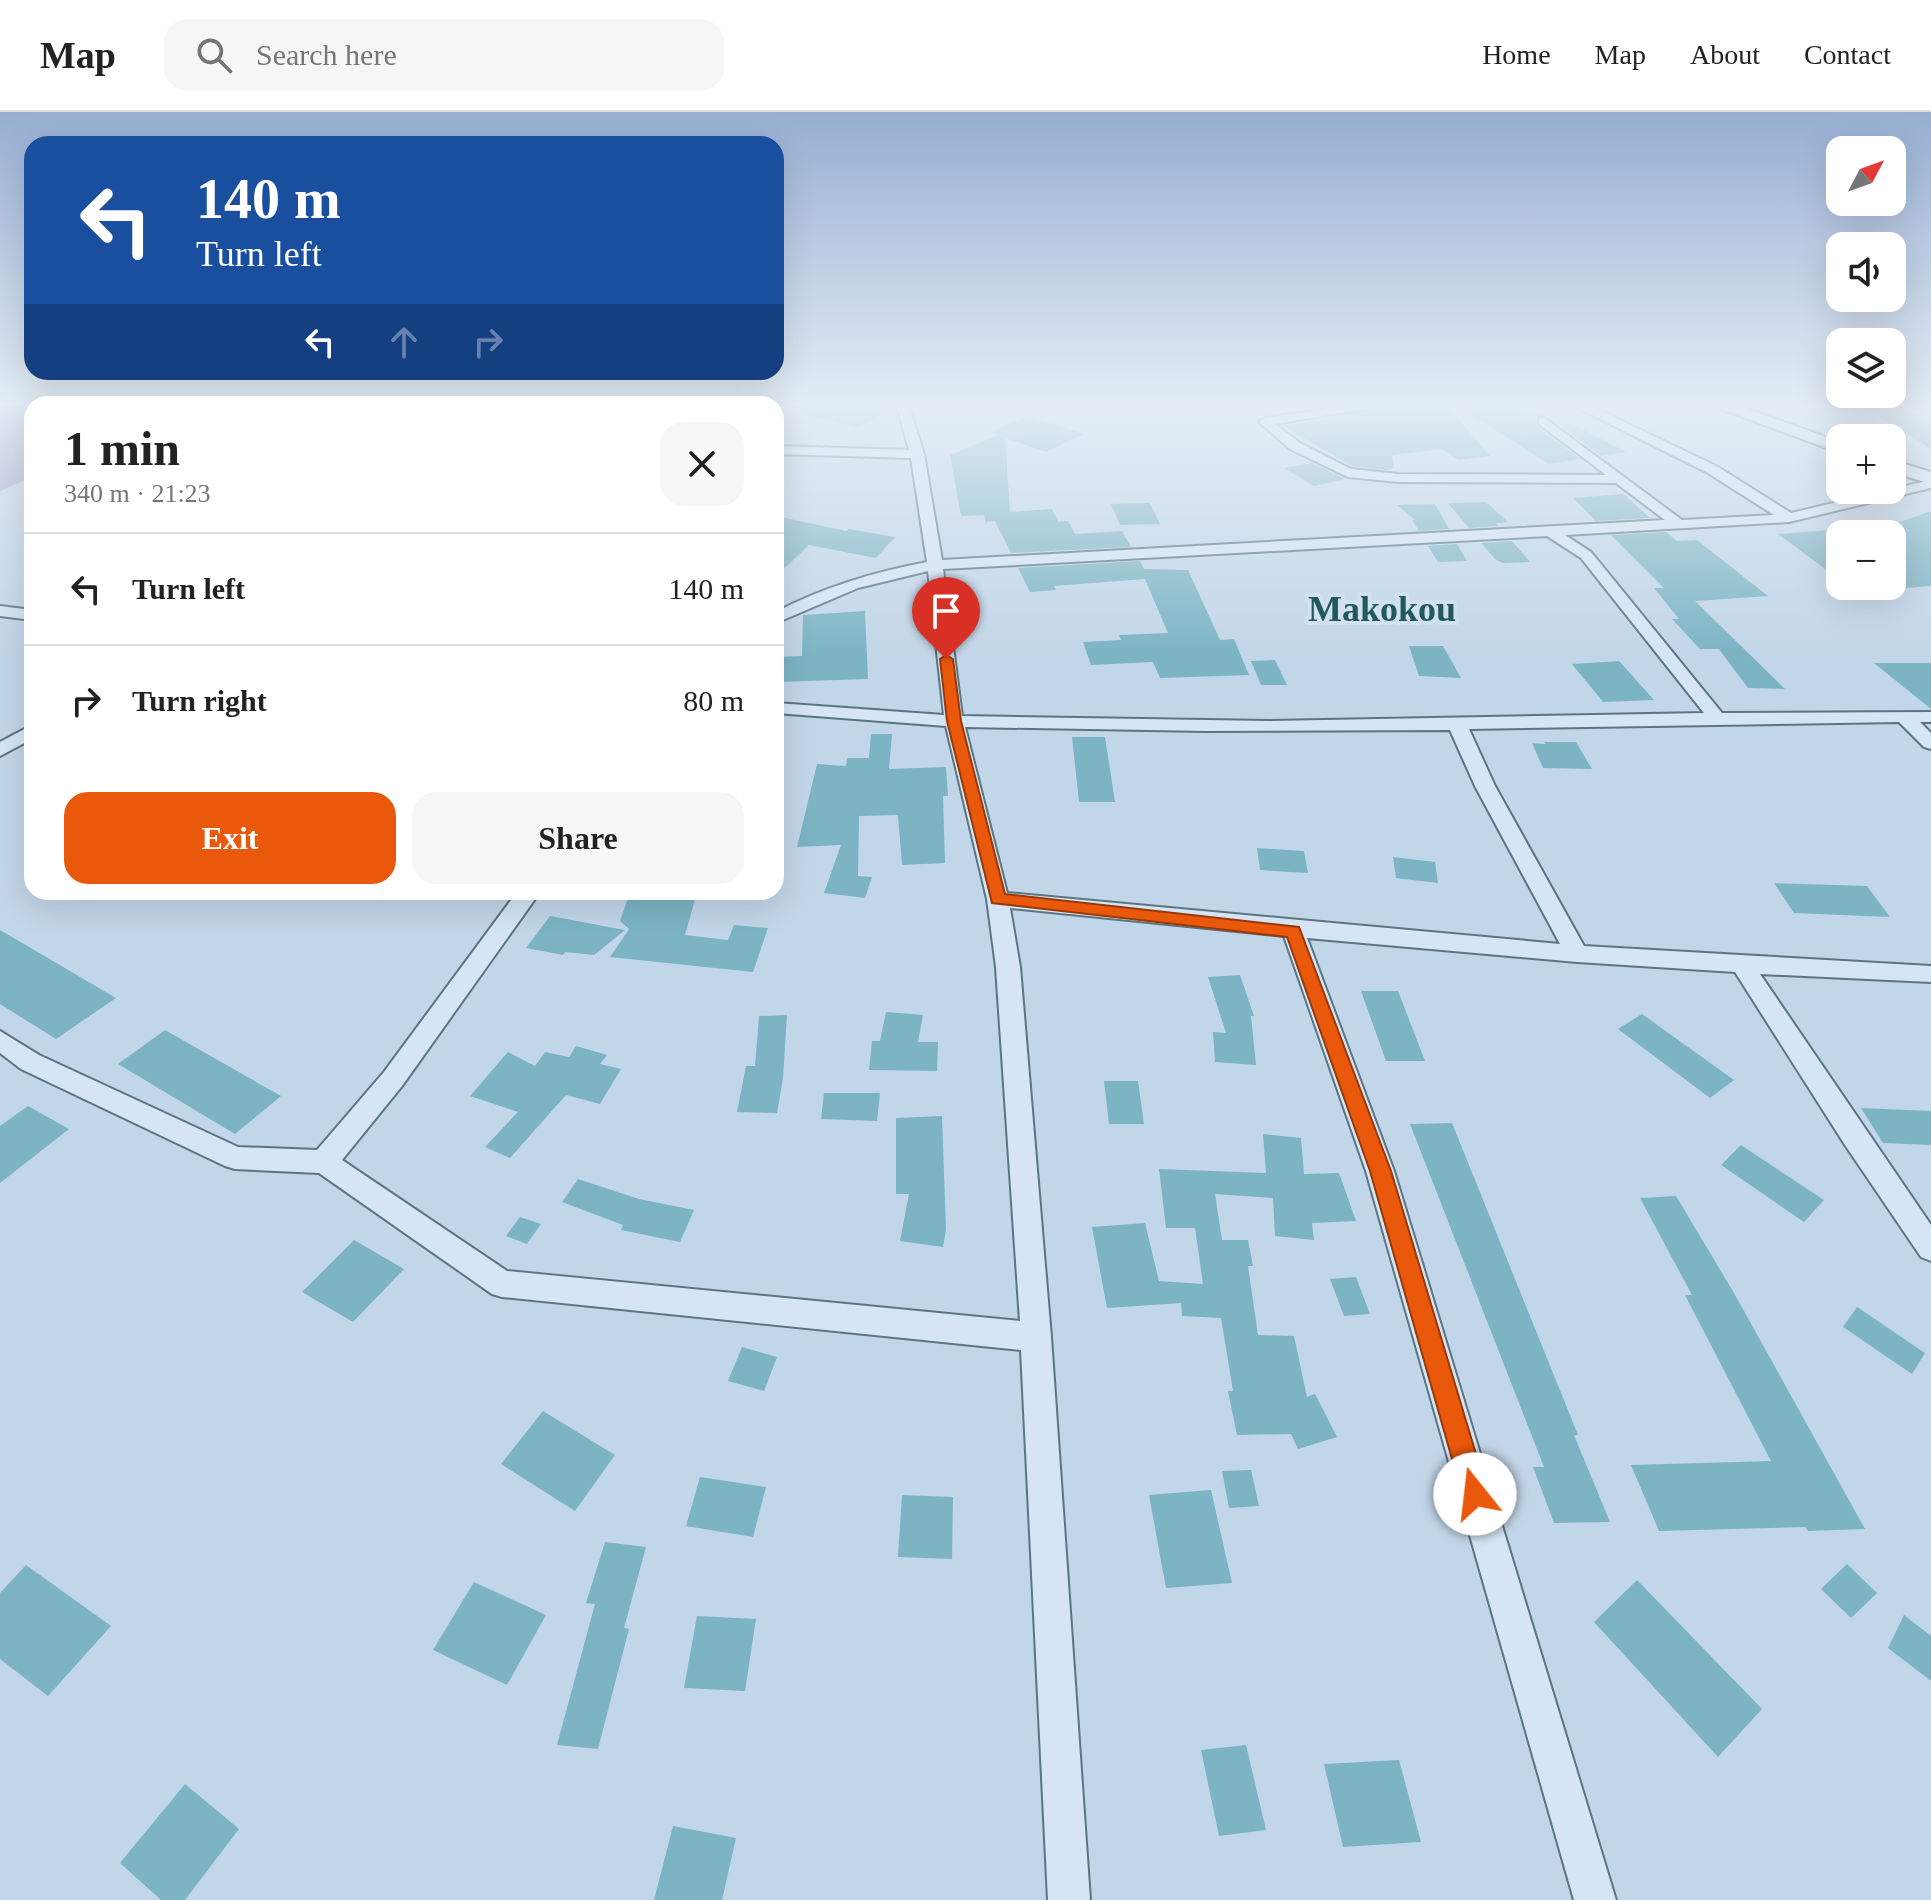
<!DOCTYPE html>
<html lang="en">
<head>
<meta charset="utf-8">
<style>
	:root { --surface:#fff; --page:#f6f6f6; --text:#222; --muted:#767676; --line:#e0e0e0; --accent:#ea580c }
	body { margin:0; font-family:"Times New Roman",serif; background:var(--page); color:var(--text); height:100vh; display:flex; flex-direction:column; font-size:30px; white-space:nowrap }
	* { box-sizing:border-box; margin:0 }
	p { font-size:26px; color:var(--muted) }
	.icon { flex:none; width:44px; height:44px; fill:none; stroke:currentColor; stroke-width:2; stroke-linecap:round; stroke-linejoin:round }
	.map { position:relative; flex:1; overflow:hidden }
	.drawer { position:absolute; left:24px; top:284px; width:760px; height:504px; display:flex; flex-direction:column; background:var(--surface); border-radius:24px; box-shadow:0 8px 32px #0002 }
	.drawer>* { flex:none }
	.hud { position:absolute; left:24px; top:24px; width:760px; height:244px; border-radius:24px; box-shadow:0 8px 32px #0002; background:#1a4fa0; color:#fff; overflow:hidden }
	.needle { width:52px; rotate:49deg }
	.tools { position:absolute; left:1826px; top:24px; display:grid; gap:16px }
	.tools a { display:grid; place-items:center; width:80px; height:80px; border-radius:16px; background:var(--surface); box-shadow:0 8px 32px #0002; font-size:40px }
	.pin { position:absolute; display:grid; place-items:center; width:68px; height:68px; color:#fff; margin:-82px -34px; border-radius:50% 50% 50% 0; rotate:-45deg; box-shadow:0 0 8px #0007 }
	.pin .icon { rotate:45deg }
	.me { position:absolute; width:88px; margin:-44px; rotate:344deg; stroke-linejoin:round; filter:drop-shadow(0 0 6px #0008) }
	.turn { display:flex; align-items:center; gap:28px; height:168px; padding:0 40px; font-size:36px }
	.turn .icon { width:104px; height:104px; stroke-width:2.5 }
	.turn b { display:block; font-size:56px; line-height:68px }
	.lanes { display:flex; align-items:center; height:76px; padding:0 40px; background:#0003; justify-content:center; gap:40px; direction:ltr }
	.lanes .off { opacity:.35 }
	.round { display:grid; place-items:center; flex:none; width:84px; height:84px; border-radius:24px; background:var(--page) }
	.headline { display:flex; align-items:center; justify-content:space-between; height:136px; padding:0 40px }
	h1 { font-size:48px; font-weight:700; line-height:60px }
	.primary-button { display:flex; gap:16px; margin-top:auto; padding:16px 40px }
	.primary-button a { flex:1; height:92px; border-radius:24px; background:var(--accent); color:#fff; font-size:32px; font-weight:700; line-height:92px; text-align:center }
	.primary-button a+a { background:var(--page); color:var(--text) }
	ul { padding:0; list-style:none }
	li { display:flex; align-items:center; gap:24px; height:112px; padding:0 40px; border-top:2px solid var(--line) }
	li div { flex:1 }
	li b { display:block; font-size:30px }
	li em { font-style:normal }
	header { display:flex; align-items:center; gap:48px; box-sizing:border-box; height:112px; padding:0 40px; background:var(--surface); border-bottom:2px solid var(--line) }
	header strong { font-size:38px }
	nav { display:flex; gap:44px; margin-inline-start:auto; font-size:28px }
	.search { width:560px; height:72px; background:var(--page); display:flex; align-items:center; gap:20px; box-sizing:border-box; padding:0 28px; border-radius:24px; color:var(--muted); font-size:30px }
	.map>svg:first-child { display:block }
	.green { fill:#989cc6 }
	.building { fill:#7cb4c4 }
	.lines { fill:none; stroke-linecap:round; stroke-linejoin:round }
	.street-casing { stroke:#5b7581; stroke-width:4 }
	.secondary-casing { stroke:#3e5863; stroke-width:4 }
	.street { fill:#d5e5f5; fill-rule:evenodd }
	.secondary { fill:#d5e5f5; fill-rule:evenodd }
	.route { fill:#ea580c; stroke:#983908; stroke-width:2 }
	.labels { text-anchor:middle; stroke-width:8; stroke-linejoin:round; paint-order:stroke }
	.far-town-label { font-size:36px; font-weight:bold; fill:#225a5b; stroke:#d1e1f1 }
</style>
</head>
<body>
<header>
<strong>Map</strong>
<div class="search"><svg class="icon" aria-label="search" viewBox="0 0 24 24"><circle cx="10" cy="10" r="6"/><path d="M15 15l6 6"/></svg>Search here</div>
<nav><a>Home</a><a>Map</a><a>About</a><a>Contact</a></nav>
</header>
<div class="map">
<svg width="1931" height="1788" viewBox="0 0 1931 1788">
	<rect width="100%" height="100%" fill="#c2d6e9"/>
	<path class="green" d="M0,291H164L168,292H32V365L0,379Z"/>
	<g class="building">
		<path d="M792,291H893L894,295L859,316L791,299Z"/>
		<path d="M1402,291H1445L1490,344L1458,348L1442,337L1392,343L1394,356L1386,358L1352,354L1283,314Z"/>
		<path d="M1452,291H1517L1539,303L1536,306L1537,314L1580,347L1549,352Z"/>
		<path d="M1858,291H1892L1931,310V337Z"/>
		<path d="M1027,304L1084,322L1046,340L1005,326L1010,400L1052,397L1058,410L1068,409L1075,422L1122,419L1131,435L1011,441L995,409L985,410L984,403L961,404L950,343L1000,322L992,320Z"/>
		<path d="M1558,312H1572L1626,340L1601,344Z"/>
		<path d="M1313,351L1345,367L1314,374L1284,356Z"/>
		<path d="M1623,382L1650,406L1596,409L1573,386Z"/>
		<path d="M1486,390L1508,410L1496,411L1499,414L1469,416L1448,391Z"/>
		<path d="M1150,391L1160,412L1120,413L1111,392Z"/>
		<path d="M1435,392L1449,417L1419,419L1412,408H1415L1397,393Z"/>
		<path d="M1931,399V474L1856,480L1848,474H1892V422H1840V468L1778,422L1871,415L1877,418Z"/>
		<path d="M776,404L846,419L849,417L895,425L876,446L809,433L776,464Z"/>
		<path d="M1666,420L1677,429L1697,428L1768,484L1695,489L1785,577L1748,576L1719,537H1700L1672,507H1679L1654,476H1664L1611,423Z"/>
		<path d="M1512,429L1530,450L1503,451L1496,448L1481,431Z"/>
		<path d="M1457,432L1467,449L1438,450L1428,434Z"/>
		<path d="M1140,449L1144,457L1188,458L1220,528L1234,527L1249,563L1160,566L1153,550L1091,553L1083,530L1121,528L1119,523L1168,521L1145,467L1054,474L1056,478L1030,480L1018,456Z"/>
		<path d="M865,499L868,567L776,570V545L802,544L803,503Z"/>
		<path d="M1409,534H1443L1461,566L1419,564Z"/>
		<path d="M1275,548L1287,573H1261L1251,549Z"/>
		<path d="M1619,549L1654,588L1603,590L1572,552Z"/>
		<path d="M1874,551H1931V597Z"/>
		<path d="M871,622H892L889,657L946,655L948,684H943L945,751L902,753L898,703L859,704L858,764L872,765L865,786L824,781L841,733L797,735L817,652L846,654L847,646H869Z"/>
		<path d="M1072,625H1105L1115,690H1079Z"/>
		<path d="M1544,630H1576L1592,657L1543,656L1532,631L1546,632Z"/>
		<path d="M1257,736L1304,739L1308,761L1260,758Z"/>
		<path d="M1393,745L1435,750L1438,771L1396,766Z"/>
		<path d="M1774,771L1867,774L1890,805L1794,801Z"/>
		<path d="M630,780H697L685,823L728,828L734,813L768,816L753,860L610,845L629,817L620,809Z"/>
		<path d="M550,804L625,818L594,843L565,840L563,843L526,836Z"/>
		<path d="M0,818L116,886L56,927L0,892Z"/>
		<path d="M1240,863L1254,904H1251L1256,953L1215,950L1213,920L1226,921L1208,865Z"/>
		<path d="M1361,879H1398L1425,949H1386Z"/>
		<path d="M886,900L923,903L918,930H938L937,959L869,958L872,929H880Z"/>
		<path d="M1642,902L1734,968L1710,986L1618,917Z"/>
		<path d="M787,903L783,966L777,1001L737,1000L746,954H755L759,904Z"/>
		<path d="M165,918L281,984L235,1022L118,952Z"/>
		<path d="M576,934L607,943L600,952L621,957L600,992L566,983L510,1046L485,1035L518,1000L470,984L508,940L535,954L545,940L569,945Z"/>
		<path d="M1104,969H1138L1144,1012H1109Z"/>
		<path d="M824,981H880L877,1009L821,1007Z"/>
		<path d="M28,994L69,1017L0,1071V1014Z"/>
		<path d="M1861,996L1931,999V1033L1883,1031Z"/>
		<path d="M942,1004L946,1118L943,1135L900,1129L909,1082H896V1006Z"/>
		<path d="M1452,1011L1578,1323H1574L1610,1410L1554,1411L1533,1355H1544L1410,1012Z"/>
		<path d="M1263,1022L1301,1026L1304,1062L1339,1061L1356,1109L1312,1111L1314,1128L1275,1124L1273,1086L1215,1082L1222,1128H1248L1253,1154H1248L1258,1223L1294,1224L1307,1285L1315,1282L1337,1325L1298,1337L1291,1322L1237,1323L1228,1279H1233L1221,1206L1182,1204L1181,1191L1107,1196L1092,1115L1145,1111L1159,1169L1203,1172L1195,1116H1166L1159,1057L1266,1061Z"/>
		<path d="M1741,1033L1824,1088L1804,1110L1721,1053Z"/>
		<path d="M578,1067L639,1087L694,1098L680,1130L621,1118L623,1113L562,1090Z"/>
		<path d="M1676,1084L1734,1181L1865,1417L1808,1419L1805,1415L1659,1419L1631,1353L1771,1349L1685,1183H1692L1640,1086Z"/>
		<path d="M520,1105L541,1112L527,1132L506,1124Z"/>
		<path d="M354,1128L404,1157L353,1210L302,1180Z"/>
		<path d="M1356,1165L1370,1202L1344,1204L1330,1167Z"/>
		<path d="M1857,1195L1925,1241L1912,1262L1843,1215Z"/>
		<path d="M742,1235L777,1245L764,1279L728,1269Z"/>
		<path d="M543,1299L615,1343L575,1399L501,1352Z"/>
		<path d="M1251,1358L1259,1394L1229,1396L1222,1359Z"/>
		<path d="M700,1365L766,1375L753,1425L686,1414Z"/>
		<path d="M1211,1378L1232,1471L1166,1476L1149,1383Z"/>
		<path d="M902,1383L953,1385L952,1447L898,1445Z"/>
		<path d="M605,1430L646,1435L624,1516L629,1517L598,1637L557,1633L595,1492L586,1491Z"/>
		<path d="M1847,1452L1877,1481L1851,1506L1821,1477Z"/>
		<path d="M26,1453L111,1514L48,1584L0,1547V1481Z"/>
		<path d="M1637,1468L1762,1597L1718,1645L1594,1510Z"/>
		<path d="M474,1470L546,1503L507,1573L433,1538Z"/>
		<path d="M1904,1503L1931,1524V1569L1888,1536Z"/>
		<path d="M697,1504L756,1507L745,1579L684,1576Z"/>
		<path d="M1246,1633L1266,1718L1219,1724L1201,1638Z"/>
		<path d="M1399,1648L1421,1730L1343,1735L1324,1652Z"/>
		<path d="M185,1672L239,1717L185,1788H161L120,1751Z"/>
		<path d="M673,1714L736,1726L722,1788H654Z"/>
	</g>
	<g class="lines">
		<g class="street-casing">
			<g id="street">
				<path d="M183,291H198V292H184Z"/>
				<path d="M612,291H625L612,292Z"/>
				<path d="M896,291H908L924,342L942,448L1665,408L1616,371L1398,370L1348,365L1290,337L1259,310L1265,306L1366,291H1399L1275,312L1300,331L1351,357L1398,362L1606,363L1539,312V306L1543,305L1682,408L1774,403L1708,361L1568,291H1585L1718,355L1791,401L1931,368V376L1789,410L1565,423L1591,440L1722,601L1931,600V610H1920L1931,621V637L1924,635L1899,610L1469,617L1495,674L1584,834L1931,854V870L1760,862L1931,1113V1149L1921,1145L1845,1033L1735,860L1577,850L1307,826L1394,1059L1616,1788H1574L1366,1059L1284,824L1010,796L1020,855L1051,1225L1090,1788H1048L1021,1238L502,1185L492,1182L319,1061L235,1057L225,1054L21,957L0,941V919L39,943L238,1035L317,1038L384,960L517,780H540L402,974L342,1048L507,1159L1020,1209L996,855L987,787L946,614L776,601V591L944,603L928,459L858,476L776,511V500C824,475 874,460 927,450L911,346L776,342V334L909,338ZM1547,424L1581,446L1704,601L1269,609L962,604L943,457ZM965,615L1206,619L1450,618L1475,674L1560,832L1007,781Z"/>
				<path d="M0,494L32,498V508L0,504Z"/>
				<path d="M32,613V627L0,644V630Z"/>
			</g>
		</g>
		<g class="secondary-casing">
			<g id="secondary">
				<path d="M1705,291H1731L1840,330V341Z"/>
				<path d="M1892,348L1931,360V372L1892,360Z"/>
			</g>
		</g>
		<use href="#street" class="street"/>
		<use href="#secondary" class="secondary"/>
	</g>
	<linearGradient id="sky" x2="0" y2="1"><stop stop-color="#96aed2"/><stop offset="0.54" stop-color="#e4edf5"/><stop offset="1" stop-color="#e4edf5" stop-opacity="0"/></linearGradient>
	<rect width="1931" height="542" fill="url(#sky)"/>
	<path class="route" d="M946,543L953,547L961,609L1005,782L1299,815L1391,1059L1488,1382L1484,1391L1475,1395L1466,1391L1462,1382L1370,1059L1287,825L992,791L947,609L940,547Z"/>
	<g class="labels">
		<g class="far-town-label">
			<text x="1382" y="509">Makokou</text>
		</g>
	</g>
</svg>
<div class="tools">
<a><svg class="needle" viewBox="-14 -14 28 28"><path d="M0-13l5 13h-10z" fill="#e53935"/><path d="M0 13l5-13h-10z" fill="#767676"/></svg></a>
<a><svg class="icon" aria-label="sound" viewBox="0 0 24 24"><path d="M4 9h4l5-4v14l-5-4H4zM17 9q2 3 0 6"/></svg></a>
<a><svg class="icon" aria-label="layers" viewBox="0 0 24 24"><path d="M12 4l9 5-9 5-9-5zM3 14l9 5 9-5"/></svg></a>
<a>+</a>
<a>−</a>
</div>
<div class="pin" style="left:946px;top:547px;background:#d93025"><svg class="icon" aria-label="arrive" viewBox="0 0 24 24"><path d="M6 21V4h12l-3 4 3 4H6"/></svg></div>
<svg class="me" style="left:1475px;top:1382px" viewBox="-20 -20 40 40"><circle r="19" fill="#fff"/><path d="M0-13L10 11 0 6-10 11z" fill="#ea580c"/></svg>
<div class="hud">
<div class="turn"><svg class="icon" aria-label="left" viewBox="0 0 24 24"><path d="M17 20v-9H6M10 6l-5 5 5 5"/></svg><div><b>140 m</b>Turn left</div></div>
<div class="lanes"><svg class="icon" aria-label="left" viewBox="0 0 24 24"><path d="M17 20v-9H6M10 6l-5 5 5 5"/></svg><svg class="icon off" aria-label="ahead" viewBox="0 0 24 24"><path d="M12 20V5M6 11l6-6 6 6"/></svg><svg class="icon off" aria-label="right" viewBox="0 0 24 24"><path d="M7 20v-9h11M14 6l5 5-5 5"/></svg></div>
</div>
<section class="drawer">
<div class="headline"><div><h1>1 min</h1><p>340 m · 21:23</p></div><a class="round"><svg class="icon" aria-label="close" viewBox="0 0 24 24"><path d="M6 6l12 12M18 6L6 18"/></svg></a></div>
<ul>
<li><svg class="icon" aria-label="left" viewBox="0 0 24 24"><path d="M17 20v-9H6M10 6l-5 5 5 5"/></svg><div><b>Turn left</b></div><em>140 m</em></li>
<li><svg class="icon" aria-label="right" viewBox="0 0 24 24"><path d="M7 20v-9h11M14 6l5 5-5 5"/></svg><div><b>Turn right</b></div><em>80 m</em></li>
</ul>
<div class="primary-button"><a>Exit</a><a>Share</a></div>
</section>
</div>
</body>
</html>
